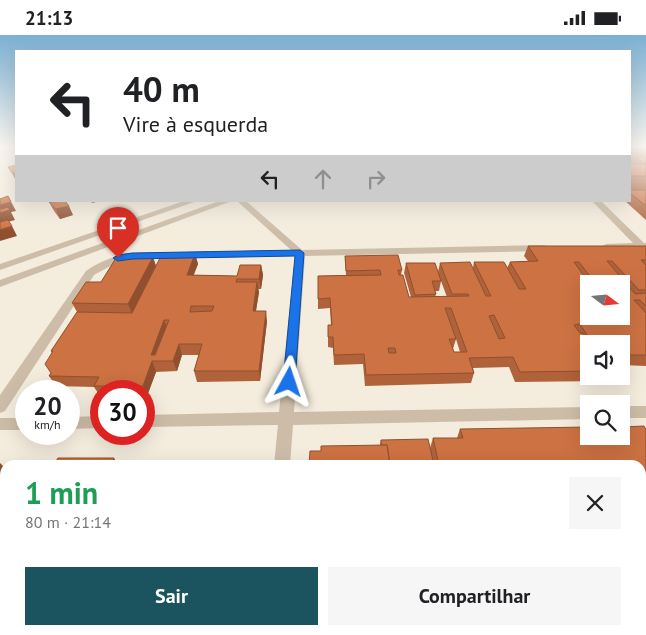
<!DOCTYPE html>
<html lang="pt">
<head>
<meta charset="utf-8">
<style>
	:root { --surface:#fff; --page:#f6f6f6; --text:#202124; --muted:#757577; --accent:#1b535e }
	body { margin:0; font-family:"PT Sans",sans-serif; background:var(--page); color:var(--text); height:100vh; display:flex; flex-direction:column; font-size:19px; white-space:nowrap }
	* { box-sizing:border-box; margin:0 }
	p { font-size:16px; color:var(--muted) }
	.icon { flex:none; width:28px; height:28px; fill:none; stroke:currentColor; stroke-width:2; stroke-linecap:round; stroke-linejoin:round }
	.map { position:relative; flex:1; overflow:hidden }
	.panel { position:absolute; left:0px; top:425px; width:646px; height:175px; display:flex; flex-direction:column; background:var(--surface); border-radius:15px 15px 0 0; box-shadow:0 5px 20px #0002 }
	.panel>* { flex:none }
	.guide { position:absolute; left:15px; top:15px; width:616px; height:152px; border-radius:0px; box-shadow:0 5px 20px #0002; background:#fff; color:var(--text); overflow:hidden }
	.needle { width:32px; rotate:106deg }
	.buttons { position:absolute; left:580px; top:240px; display:grid; gap:10px }
	.buttons a { display:grid; place-items:center; width:50px; height:50px; border-radius:0px; background:var(--surface); box-shadow:0 5px 20px #0002; font-size:25px }
	.speed { position:absolute; left:15px; top:345px; display:flex; gap:10px; font-size:25px; font-weight:700; text-align:center }
	.speed>* { display:grid; place-content:center; width:65px; height:65px; border-radius:50%; background:var(--surface); box-shadow:0 5px 20px #0002; line-height:1 }
	.speed small { font-size:12px; font-weight:400 }
	.speed .limit { border:8px solid #d22; background:#fff; color:#111 }
	.pin { position:absolute; display:grid; place-items:center; width:42px; height:42px; color:#fff; margin:-51px -21px; border-radius:50% 50% 50% 0; rotate:-45deg; box-shadow:0 0 5px #0007 }
	.pin .icon { rotate:45deg }
	.me { position:absolute; width:55px; margin:-28px; rotate:5deg; stroke-linejoin:round; filter:drop-shadow(0 0 4px #0008) }
	.turn { display:flex; align-items:center; gap:18px; height:105px; padding:0 25px; font-size:22px }
	.turn .icon { width:65px; height:65px; stroke-width:2.5 }
	.turn b { display:block; font-size:35px; line-height:42px }
	.lanes { display:flex; align-items:center; height:48px; padding:0 25px; background:#0003; justify-content:center; gap:25px; direction:ltr }
	.lanes .off { opacity:.35 }
	.round { display:grid; place-items:center; flex:none; width:52px; height:52px; border-radius:0px; background:var(--page) }
	.summary { display:flex; align-items:center; justify-content:space-between; height:85px; padding:0 25px }
	h1 { font-size:30px; font-weight:700; line-height:38px; color:#1e9e55 }
	.button { display:flex; gap:10px; margin-top:auto; padding:10px 25px }
	.button a { flex:1; height:58px; border-radius:0px; background:var(--accent); color:#fff; font-size:20px; font-weight:700; line-height:58px; text-align:center }
	.button a+a { background:var(--page); color:var(--text) }
	.status { display:flex; justify-content:space-between; align-items:center; height:35px; padding:0 25px; background:var(--surface); direction:ltr }
	.status svg { height:14px; fill:currentColor }
	.map>svg:first-child { display:block }
	.lines { fill:none; stroke-linecap:round; stroke-linejoin:round }
	.minor { fill:#cdbda8; fill-rule:evenodd }
	.wall { fill:#b0623a; fill-rule:evenodd }
	.shaded-wall { fill:#90502f }
	.building { fill:#cd7243; stroke:#90502f; fill-rule:evenodd }
	.route { fill:#1a73e8; stroke:#114b97 }
</style>
</head>
<body>
<div class="status"><b>21:13</b><svg viewBox="0 0 49 12"><path d="M0 12V9h3v3zM5 12V6h3v6zM10 12V3h3v9zM15 12V0h3v12zM26 1h20v11H26zM47 4h2v5h-2z"/></svg></div>
<div class="map">
<svg width="646" height="600" viewBox="0 0 646 600">
	<rect width="100%" height="100%" fill="#f4ecdd"/>
	<g class="lines">
		<g class="minor">
			<path d="M184,166H197L0,235V229Z"/>
			<path d="M219,166H232L0,252V245Z"/>
			<path d="M237,166H246L302,215L544,210L549,213L544,216L305,221L294,377L589,372V384L293,390L290,430H274L278,390L144,392V380L279,377L295,221L132,224L114,229L94,240L5,376L0,378V360L86,236C100,226 115,221 132,218L291,215Z"/>
			<path d="M592,166H601L644,208H646V214H603L601,212L606,209L633,208Z"/>
			<rect x="621" y="371" width="25" height="12"/>
			<path d="M101,381V393L69,394V382Z"/>
			<rect x="0" y="383" width="26" height="12"/>
			<path d="M258,595H280L279,600H257Z"/>
		</g>
	</g>
	<g class="wall">
		<path d="M630,112H646V185L625,166H630Z"/>
		<path d="M49,167L73,180L60,184L54,176Z"/>
		<path d="M528,211H646V331L621,330V309H589V341H607L604,346L515,347L509,332L473,333L474,338L471,348L365,351L363,329L334,330L333,313L328,312V290H331L330,273L318,274V241L346,240L345,221L402,235L401,240L409,262H411L404,238L406,228L438,237L440,228L473,233L474,227L507,233L510,227L528,226L524,221ZM441,246L447,262H435L436,259L435,256H439ZM589,249H621L589,281ZM456,304L460,317H454L453,314Z"/>
		<path d="M195,219L198,229L193,240L237,241L261,230L263,240L261,254H258L259,257L256,276L267,286L260,346L197,347L194,336L199,320H182L177,336L156,337L147,361H144V356H101V361H100L94,352L56,351L49,341L51,338L52,318L51,316L77,277L72,268L101,247L153,222L156,231Z"/>
		<path d="M460,394L646,395V600H566L565,595H641V430H309L321,416L380,410L381,405L430,413L433,403H457Z"/>
		<path d="M5,476V575H0V485Z"/>
	</g>
	<g class="shaded-wall">
		<path d="M12,138H16V146Z"/>
		<path d="M8,161L16,176L11,177L15,185L0,189V170Z"/>
		<path d="M91,166H100L92,168Z"/>
		<path d="M69,171L73,180L60,184L56,174Z"/>
		<path d="M12,191L17,201L0,206V195Z"/>
		<path d="M195,219L198,229L190,250L187,240Z"/>
		<path d="M153,222L159,241L136,288L128,269Z"/>
		<path d="M261,230L263,240L261,254L259,244Z"/>
		<path d="M257,247L259,257L254,287L253,276Z"/>
		<path d="M266,276L267,286L260,346L259,336Z"/>
		<path d="M164,285L168,296L157,326L151,320Z"/>
		<path d="M179,309L182,320L177,336L173,326Z"/>
		<path d="M152,326L156,337L147,361L143,351Z"/>
		<path d="M114,423L118,430H111Z"/>
		<path d="M0,428L5,433V443L0,451Z"/>
		<path d="M132,595H141L140,600H131Z"/>
	</g>
	<g class="building">
		<path d="M636,112H646V114H639Z"/>
		<path d="M630,118L635,122H631L630,121Z"/>
		<path d="M646,121L645,129L635,122Z"/>
		<rect x="630" y="129" width="16" height="12"/>
		<path d="M16,130V138H12L8,132Z"/>
		<path d="M630,155H646V171L630,158Z"/>
		<path d="M8,161L11,167L0,170V164Z"/>
		<path d="M65,166L69,171L56,174L49,167Z"/>
		<path d="M0,172L1,174L8,172L10,175L0,178Z"/>
		<path d="M8,185L12,191L0,195V187Z"/>
		<path d="M528,211H646V225H641L646,230V255H639L612,226H607L635,259L646,258V271L640,265H634L646,278V320H621V309H593L580,289L574,290L580,298H583L591,309H589V336L520,337L513,322L469,323L474,338L366,340L364,319L334,320L333,302H328V290H332L330,263L318,264V241L381,240L380,235L346,236L345,221L398,220L402,235H398L399,240H403L409,262L469,261L468,259H452L440,228L470,227L486,261H491L474,227H504L519,254H526L510,227L538,226ZM574,227H579L596,249H621V281H589V249H590ZM445,273H451L467,317H454L449,304H456ZM494,280L505,303L499,304L489,281ZM388,313H395L396,318H389Z"/>
		<path d="M162,219H195L187,240L237,241L240,230H261L259,244H237L236,247H257L253,276H266L259,336H194L202,309H179L173,326H152L143,351H94L99,342L49,341L51,338L45,329L53,316H51L77,277L132,278ZM191,271H214L212,276L190,277ZM164,285H169L155,320H151Z"/>
		<path d="M153,222L128,269L72,268L86,247H101L116,223Z"/>
		<path d="M406,228H435L441,246H432L436,259L415,260Z"/>
		<path d="M644,391L646,395V600H632L630,595H641V430H439L433,403H463L460,394L589,392V401H621V392Z"/>
		<path d="M428,404L434,430H390L387,410H381V405Z"/>
		<path d="M387,410L390,430H309L310,416H321V411Z"/>
		<path d="M58,423H114L111,430H29L31,426H56Z"/>
		<path d="M5,476V568H0V485Z"/>
		<path d="M44,595H132L131,600H42Z"/>
		<path d="M306,595H543L544,600H306Z"/>
		<path d="M577,595H617L619,600H578Z"/>
	</g>
	<linearGradient id="sky" x2="0" y2="1"><stop stop-color="#7cb0d3"/><stop offset="0.57" stop-color="#faf6f0"/><stop offset="1" stop-color="#faf6f0" stop-opacity="0"/></linearGradient>
	<rect width="646" height="196" fill="url(#sky)"/>
	<path class="route" d="M300,215L304,218L295,347L293,350H284L283,347L295,221L132,224L118,226L113,223L118,220L132,218Z"/>
</svg>
<div class="buttons">
<a><svg class="needle" viewBox="-14 -14 28 28"><path d="M0-13l5 13h-10z" fill="#e53935"/><path d="M0 13l5-13h-10z" fill="#757577"/></svg></a>
<a><svg class="icon" aria-label="sound" viewBox="0 0 24 24"><path d="M4 9h4l5-4v14l-5-4H4zM17 9q2 3 0 6"/></svg></a>
<a><svg class="icon" aria-label="search" viewBox="0 0 24 24"><circle cx="10" cy="10" r="6"/><path d="M15 15l6 6"/></svg></a>
</div>
<div class="speed"><div>20<small>km/h</small></div><div class="limit">30</div></div>
<div class="pin" style="left:118px;top:223px;background:#d93025"><svg class="icon" aria-label="arrive" viewBox="0 0 24 24"><path d="M6 21V4h12l-3 4 3 4H6"/></svg></div>
<svg class="me" style="left:289px;top:347px" viewBox="-20 -20 40 40"><path d="M0-17L14 15 0 8-14 15z" fill="#1a73e8" stroke="#fff" stroke-width="4"/></svg>
<div class="guide">
<div class="turn"><svg class="icon" aria-label="left" viewBox="0 0 24 24"><path d="M17 20v-9H6M10 6l-5 5 5 5"/></svg><div><b>40 m</b>Vire à esquerda</div></div>
<div class="lanes"><svg class="icon" aria-label="left" viewBox="0 0 24 24"><path d="M17 20v-9H6M10 6l-5 5 5 5"/></svg><svg class="icon off" aria-label="ahead" viewBox="0 0 24 24"><path d="M12 20V5M6 11l6-6 6 6"/></svg><svg class="icon off" aria-label="right" viewBox="0 0 24 24"><path d="M7 20v-9h11M14 6l5 5-5 5"/></svg></div>
</div>
<section class="panel">
<div class="summary"><div><h1>1 min</h1><p>80 m · 21:14</p></div><a class="round"><svg class="icon" aria-label="close" viewBox="0 0 24 24"><path d="M6 6l12 12M18 6L6 18"/></svg></a></div>
<div class="button"><a>Sair</a><a>Compartilhar</a></div>
</section>
</div>
</body>
</html>
